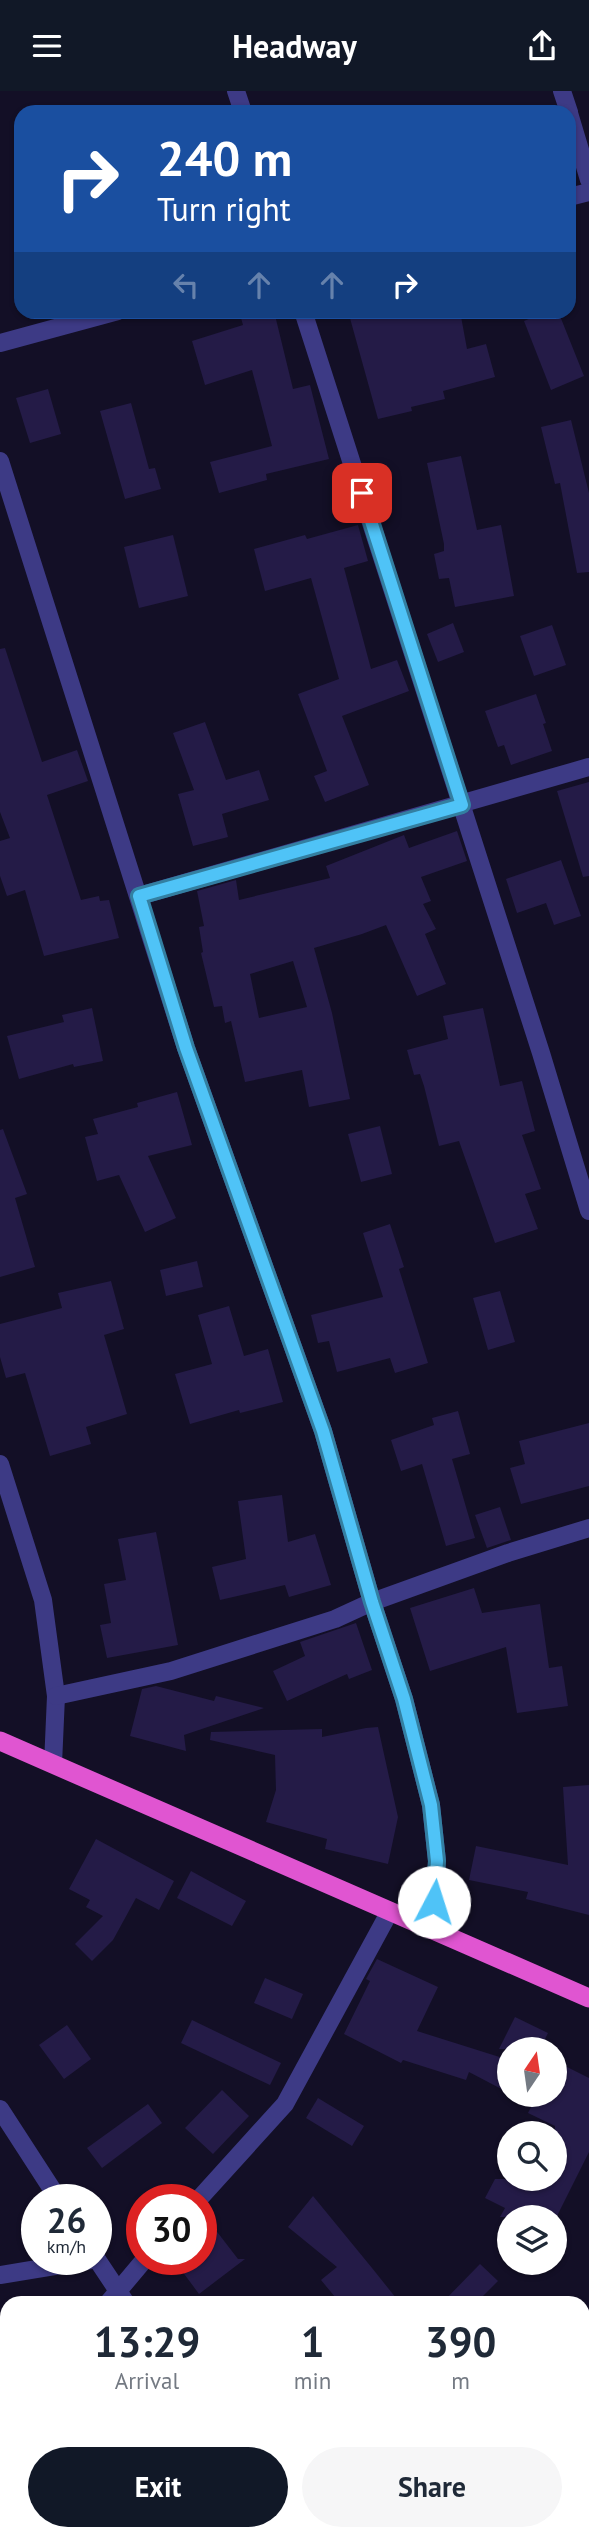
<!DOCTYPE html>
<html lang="en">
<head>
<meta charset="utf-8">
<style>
	:root { --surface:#fff; --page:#f6f6f7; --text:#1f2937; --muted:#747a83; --accent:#111827 }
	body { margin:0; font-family:"PT Sans",sans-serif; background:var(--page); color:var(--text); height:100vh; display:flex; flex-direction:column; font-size:26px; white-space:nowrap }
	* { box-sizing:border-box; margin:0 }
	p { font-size:23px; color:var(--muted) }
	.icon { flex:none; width:38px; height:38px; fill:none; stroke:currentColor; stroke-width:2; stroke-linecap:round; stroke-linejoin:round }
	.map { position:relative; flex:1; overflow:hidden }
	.details { position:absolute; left:0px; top:2205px; width:590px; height:245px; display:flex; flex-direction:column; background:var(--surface); border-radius:21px 21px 0 0; box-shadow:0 2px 5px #0004 }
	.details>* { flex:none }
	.top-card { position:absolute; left:14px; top:14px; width:562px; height:214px; border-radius:21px; box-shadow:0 2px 5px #0004; background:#1a4fa0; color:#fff; overflow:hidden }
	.needle { width:46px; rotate:13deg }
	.fabs { position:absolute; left:497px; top:1946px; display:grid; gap:14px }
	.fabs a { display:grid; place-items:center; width:70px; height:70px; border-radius:50%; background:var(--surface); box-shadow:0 2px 5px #0004; font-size:35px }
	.speed { position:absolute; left:21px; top:2093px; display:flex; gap:14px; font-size:35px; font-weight:700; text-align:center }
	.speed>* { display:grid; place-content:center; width:91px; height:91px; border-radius:50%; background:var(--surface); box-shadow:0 2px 5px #0004; line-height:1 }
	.speed small { font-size:18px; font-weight:400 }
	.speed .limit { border:10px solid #d22; background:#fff; color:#111 }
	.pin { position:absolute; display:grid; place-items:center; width:60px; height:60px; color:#fff; margin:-30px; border-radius:14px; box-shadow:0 4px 10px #0006 }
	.me { position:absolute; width:77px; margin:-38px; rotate:5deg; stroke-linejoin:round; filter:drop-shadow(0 0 5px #0008) }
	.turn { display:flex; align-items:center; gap:24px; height:147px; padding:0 28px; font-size:32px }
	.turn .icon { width:91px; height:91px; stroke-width:2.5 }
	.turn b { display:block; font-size:49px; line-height:60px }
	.lanes { display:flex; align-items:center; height:66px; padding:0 28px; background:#0003; justify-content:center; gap:35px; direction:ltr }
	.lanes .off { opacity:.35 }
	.eta { display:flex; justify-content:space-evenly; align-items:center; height:119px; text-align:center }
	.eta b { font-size:42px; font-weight:600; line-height:49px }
	.action { display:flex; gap:14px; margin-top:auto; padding:14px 28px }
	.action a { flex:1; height:80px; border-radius:42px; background:var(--accent); color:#fff; font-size:28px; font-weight:600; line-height:80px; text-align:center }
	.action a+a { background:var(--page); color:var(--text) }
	header { display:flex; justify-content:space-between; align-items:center; height:91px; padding:0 28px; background:var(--accent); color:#fff; font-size:32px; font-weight:600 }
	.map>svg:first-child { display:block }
	.building { fill:#241b47; fill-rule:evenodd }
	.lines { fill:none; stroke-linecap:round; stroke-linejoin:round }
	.minor { stroke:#3d3a85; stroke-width:18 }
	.trunk { stroke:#e055d1; stroke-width:19 }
	.route-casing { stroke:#337fa1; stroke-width:18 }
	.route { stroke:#4fc3f7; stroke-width:12 }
</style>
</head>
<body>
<header><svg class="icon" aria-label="menu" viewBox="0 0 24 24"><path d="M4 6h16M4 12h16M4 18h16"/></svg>Headway<svg class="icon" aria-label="share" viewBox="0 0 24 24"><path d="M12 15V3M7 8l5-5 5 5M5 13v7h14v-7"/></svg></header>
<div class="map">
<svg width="589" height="2450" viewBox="0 0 589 2450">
	<rect width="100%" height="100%" fill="#130f26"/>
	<g class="building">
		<path d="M239,220H274L293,298L310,294L329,368L266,383L267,389L219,402L210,371L272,355L252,279L205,294L192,250L243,234Z"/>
		<path d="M348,220H460L467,258L486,253L495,286L443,300L445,308L411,316L412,320L378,328Z"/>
		<path d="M547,220H558L584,285L551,299L524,230Z"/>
		<path d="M48,298L61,343L30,352L16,307Z"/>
		<path d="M131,312L149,378L155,377L161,398L125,408L100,320Z"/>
		<path d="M571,329L589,402V481L577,482L560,392L555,393L541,336Z"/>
		<path d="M461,365L477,439L501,434L514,505L455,516L449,487L439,488L434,463L444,460V453L427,372Z"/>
		<path d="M358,434L368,470L344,477L371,578L397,569L409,600L342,625L369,694L325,711L314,685L327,680L298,603L339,588L311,487L265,500L254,458L305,444L307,448Z"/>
		<path d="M173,444L188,505L139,517L124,456Z"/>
		<path d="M453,532L464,561L438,571L427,543Z"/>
		<path d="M552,534L566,574L534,585L520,545Z"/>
		<path d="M5,557L42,671L77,659L88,690L47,704L81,809L99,805L100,810L109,809L119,847L44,865L25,799L7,805L0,785V750L10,747L0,721V558Z"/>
		<path d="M536,603L546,632L543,633L552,660L511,674L504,654L498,656L485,620Z"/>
		<path d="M205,631L226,689L259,679L269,709L222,723L228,746L193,755L178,703L194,699L173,642Z"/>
		<path d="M589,691V785L583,786L557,700Z"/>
		<path d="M457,740L467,770L421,786L431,810L423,813L436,838L425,843L446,893L417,905L386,834L362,843L314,857L332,922L350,1008L309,1016L302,979L245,991L231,930L225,932L222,915L214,916L201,862L203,861L199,836L204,835L197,800L236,789L239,809L330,787L326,775L404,744L409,757ZM293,870L307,916L259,927L250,883Z"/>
		<path d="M561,769L581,825L554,834L546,812L517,822L506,788Z"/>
		<path d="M92,917L103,970L74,976L73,973L19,988L7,945L64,931L62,924Z"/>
		<path d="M483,917L500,995L522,990L535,1040L522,1044L541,1098L525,1103L538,1138L495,1152L459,1050L439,1055L424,995L420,983L414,984L407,959L448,948L443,925Z"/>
		<path d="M177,1001L192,1054L148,1065L176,1127L145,1141L119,1084L97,1090L85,1046L98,1043L93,1028L138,1016L137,1012Z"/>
		<path d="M380,1035L392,1083L361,1091L348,1043Z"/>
		<path d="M3,1038L27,1103L15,1107L35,1176L0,1186V1039Z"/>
		<path d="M390,1133L404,1176L399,1178L428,1272L395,1282L390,1267L337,1281L329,1250L318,1252L311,1224L383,1206L363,1142Z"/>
		<path d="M197,1170L203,1196L166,1205L160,1179Z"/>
		<path d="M111,1190L124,1238L104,1244L127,1323L86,1336L91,1353L50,1365L25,1282L6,1287L0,1266V1233L62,1217L58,1202Z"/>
		<path d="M500,1200L515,1251L488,1259L473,1207Z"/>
		<path d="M229,1215L244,1265L268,1258L283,1311L240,1322L239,1319L190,1333L175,1283L212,1273L198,1224Z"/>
		<path d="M458,1320L470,1363L452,1368L475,1447L446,1455L422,1373L401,1380L391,1349L434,1334L432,1327Z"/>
		<path d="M589,1332V1395L521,1413L510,1377L525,1373L519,1350Z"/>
		<path d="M282,1404L288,1451L315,1443L331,1494L289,1506L285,1494L220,1509L212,1476L246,1468L238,1410Z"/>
		<path d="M500,1416L511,1449L487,1457L475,1424Z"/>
		<path d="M156,1441L178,1554L107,1567L100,1534L111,1532L104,1493L126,1489L118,1448Z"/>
		<path d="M474,1497L482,1522L540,1513L549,1577L562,1575L568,1615L517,1622L506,1556L430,1580L410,1517Z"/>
		<path d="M356,1532L372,1579L349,1588L347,1583L287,1610L273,1580L305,1565L300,1551Z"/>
		<path d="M156,1595L214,1610L216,1605L264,1617L184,1644L186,1660L130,1645L142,1598Z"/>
		<path d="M378,1636L398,1726L388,1773L325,1758L327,1748L266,1731L276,1699L275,1664L210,1649L211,1641L322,1638V1646L366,1637Z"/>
		<path d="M589,1694V1824L526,1808L528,1801L469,1789L476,1755L568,1774L563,1696Z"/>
		<path d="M96,1748L174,1790L159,1819L136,1807L113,1849L92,1870L75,1853L103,1825L86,1816L90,1809L69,1798Z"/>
		<path d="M191,1780L246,1810L232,1835L177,1807Z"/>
		<path d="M377,1868L438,1896L417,1940L509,1969V2002L469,1981L466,1989L403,1969L401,1972L344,1943L370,1890L366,1888Z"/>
		<path d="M265,1887L303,1903L292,1928L254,1912Z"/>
		<path d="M515,1926L548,1942L540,1958H499Z"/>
		<path d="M192,1929L281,1972L270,1994L181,1952Z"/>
		<path d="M67,1934L91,1968L64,1988L39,1954Z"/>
		<path d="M555,1970L589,1987V2061L555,2129V2126H500L505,2117L485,2107L495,2088H555V2035L528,2022L537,2004H555Z"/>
		<path d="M222,1999L249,2025L213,2063L185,2037Z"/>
		<path d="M318,2007L364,2035L352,2055L306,2027Z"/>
		<path d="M148,2013L162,2032L102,2077L87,2057Z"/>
		<path d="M313,2105L372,2177L400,2212H340L321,2189L337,2176L288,2136Z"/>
		<path d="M201,2120L238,2168H245L199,2203L182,2180L196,2168H201Z"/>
		<path d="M480,2173L498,2190L476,2212H442Z"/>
	</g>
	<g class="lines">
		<g class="minor">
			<path d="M236,0L243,21"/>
			<path d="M562,0L569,21"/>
			<path d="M569,22L589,89"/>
			<path d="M569,106L589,101"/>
			<path d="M303,220L541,962L589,1120"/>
			<path d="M0,252L118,220"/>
			<path d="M0,370L186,957L323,1340L372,1511L404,1608L431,1714L437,1770L434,1811L425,1836"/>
			<path d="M139,805L589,676"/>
			<path d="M0,1373L43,1509L56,1605L53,1673"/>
			<path d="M56,1605L171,1580L335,1528L372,1511L508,1462L589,1437"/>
			<path d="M0,2018L59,2109"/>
			<path d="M198,2109L285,2013L390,1820"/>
			<path d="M96,2167L126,2212"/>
			<path d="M0,2184L97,2168"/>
			<path d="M108,2212L145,2168"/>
			<path d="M0,2364L7,2354"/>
			<path d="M318,2443L324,2450"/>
			<path d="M274,2450L280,2443"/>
			<path d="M580,2450L589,2440"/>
		</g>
		<path class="trunk" d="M0,1650L589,1907"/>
	</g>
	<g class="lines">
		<g class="route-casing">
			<path id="route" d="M362,402L462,714L139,805L186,957L323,1340L372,1511L404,1608L431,1714L437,1770L434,1811"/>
		</g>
		<use href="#route" class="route"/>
	</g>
</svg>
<div class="fabs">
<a><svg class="needle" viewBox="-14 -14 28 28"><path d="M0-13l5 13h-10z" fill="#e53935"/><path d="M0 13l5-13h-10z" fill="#747a83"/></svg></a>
<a><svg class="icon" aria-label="search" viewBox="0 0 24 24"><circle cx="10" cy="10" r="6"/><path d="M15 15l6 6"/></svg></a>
<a><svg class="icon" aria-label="layers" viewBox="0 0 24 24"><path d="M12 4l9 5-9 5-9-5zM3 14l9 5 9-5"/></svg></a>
</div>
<div class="speed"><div>26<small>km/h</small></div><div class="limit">30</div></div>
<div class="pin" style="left:362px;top:402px;background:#d93025"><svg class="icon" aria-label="arrive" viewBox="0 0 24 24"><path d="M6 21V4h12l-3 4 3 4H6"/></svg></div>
<svg class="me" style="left:434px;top:1811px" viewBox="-20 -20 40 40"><circle r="19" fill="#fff"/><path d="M0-13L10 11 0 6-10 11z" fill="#4fc3f7"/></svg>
<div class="top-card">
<div class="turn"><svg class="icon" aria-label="right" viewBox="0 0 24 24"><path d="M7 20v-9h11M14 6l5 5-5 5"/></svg><div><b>240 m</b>Turn right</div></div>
<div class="lanes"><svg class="icon off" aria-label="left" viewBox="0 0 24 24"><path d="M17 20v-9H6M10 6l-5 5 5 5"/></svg><svg class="icon off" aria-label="ahead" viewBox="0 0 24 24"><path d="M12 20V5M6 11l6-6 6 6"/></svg><svg class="icon off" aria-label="ahead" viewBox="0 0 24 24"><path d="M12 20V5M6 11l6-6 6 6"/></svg><svg class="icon" aria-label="right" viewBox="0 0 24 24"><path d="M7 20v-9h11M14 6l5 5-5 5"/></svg></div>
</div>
<section class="details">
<div class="eta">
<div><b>13:29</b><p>Arrival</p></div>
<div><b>1</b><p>min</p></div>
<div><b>390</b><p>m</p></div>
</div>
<div class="action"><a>Exit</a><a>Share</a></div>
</section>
</div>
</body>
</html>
